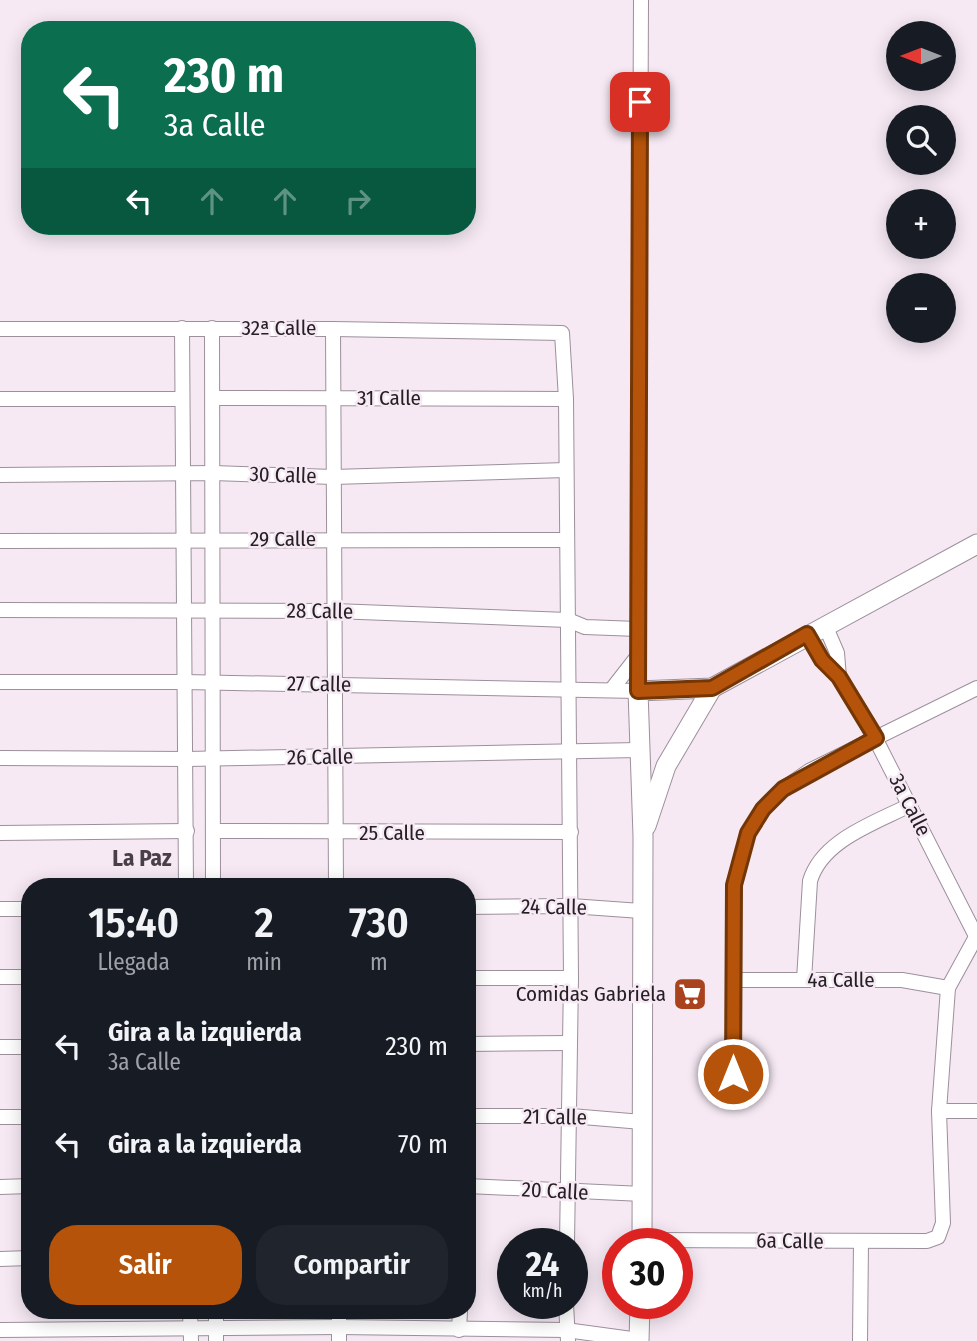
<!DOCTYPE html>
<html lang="es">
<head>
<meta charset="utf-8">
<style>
	:root { --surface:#171b24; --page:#20242c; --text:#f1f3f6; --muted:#9ea1a6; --accent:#b45309 }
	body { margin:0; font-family:"Fira Sans Condensed",sans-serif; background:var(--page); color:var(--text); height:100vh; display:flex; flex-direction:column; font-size:26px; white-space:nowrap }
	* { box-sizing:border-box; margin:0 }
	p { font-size:23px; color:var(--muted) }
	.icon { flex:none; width:38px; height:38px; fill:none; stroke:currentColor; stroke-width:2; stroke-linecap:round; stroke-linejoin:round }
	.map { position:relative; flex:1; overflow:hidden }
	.drawer { position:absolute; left:21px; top:878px; width:455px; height:441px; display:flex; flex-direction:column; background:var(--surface); border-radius:28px; box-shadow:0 4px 18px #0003 }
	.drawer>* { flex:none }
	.hud { position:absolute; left:21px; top:21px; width:455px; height:214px; border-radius:28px; box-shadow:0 4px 18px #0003; background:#0b6e4f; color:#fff; overflow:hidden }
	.needle { width:46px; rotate:270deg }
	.controls { position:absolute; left:886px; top:21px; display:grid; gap:14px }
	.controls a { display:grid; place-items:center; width:70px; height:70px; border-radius:50%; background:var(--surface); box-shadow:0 4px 18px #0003; font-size:35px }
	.speed { position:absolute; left:497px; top:1228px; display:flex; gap:14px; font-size:35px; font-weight:700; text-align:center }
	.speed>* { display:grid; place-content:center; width:91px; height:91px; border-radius:50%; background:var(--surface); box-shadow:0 4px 18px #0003; line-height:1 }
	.speed small { font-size:18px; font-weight:400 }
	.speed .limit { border:10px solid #d22; background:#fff; color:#111 }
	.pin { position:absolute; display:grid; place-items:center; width:60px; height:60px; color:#fff; margin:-30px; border-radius:14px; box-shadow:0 4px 10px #0006 }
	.me { position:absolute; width:77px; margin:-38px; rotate:0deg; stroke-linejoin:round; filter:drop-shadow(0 0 5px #0008) }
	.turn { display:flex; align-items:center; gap:24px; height:147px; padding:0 28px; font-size:32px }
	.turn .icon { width:91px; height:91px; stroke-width:2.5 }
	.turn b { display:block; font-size:49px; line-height:60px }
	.lanes { display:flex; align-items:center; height:66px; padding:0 28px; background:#0003; justify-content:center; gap:35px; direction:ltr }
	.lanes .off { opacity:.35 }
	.eta { display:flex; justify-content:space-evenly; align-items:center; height:119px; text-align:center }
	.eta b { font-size:42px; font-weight:600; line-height:49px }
	.cta { display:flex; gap:14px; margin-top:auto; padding:14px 28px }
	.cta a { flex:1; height:80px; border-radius:28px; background:var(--accent); color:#fff; font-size:28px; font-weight:600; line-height:80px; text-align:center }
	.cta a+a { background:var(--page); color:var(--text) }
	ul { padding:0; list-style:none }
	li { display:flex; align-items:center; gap:21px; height:98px; padding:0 28px }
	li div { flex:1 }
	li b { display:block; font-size:26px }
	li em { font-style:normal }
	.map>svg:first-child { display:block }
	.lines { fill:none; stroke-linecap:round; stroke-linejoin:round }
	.street-casing { stroke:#9c909b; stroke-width:16 }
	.secondary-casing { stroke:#9c909b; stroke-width:21 }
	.street { stroke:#fff; stroke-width:14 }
	.secondary { stroke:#fff; stroke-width:19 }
	.route-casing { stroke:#753606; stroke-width:18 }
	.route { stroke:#b45309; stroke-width:12 }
	.labels { text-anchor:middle; stroke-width:5; stroke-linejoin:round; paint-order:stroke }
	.street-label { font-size:21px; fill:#252024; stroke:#f6e9f4 }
	.poi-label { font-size:21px; fill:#252024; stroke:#f6e9f4; text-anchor:end }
	.neighbourhood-label { font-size:23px; font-weight:bold; fill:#483f47; stroke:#f6e9f4 }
</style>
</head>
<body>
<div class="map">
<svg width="977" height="1341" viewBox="0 0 977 1341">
	<rect width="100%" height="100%" fill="#f6e9f4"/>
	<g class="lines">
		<g class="street-casing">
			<g id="street">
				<path d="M182,328L186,887"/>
				<path d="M212,328L213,887"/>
				<path d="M0,329H333L562,333L566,399L571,978L567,1244"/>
				<path d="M333,329L336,887"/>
				<path d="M213,398L566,399"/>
				<path d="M0,399H182"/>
				<path d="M0,475L213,473L333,477L566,470"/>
				<path d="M0,541L566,540"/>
				<path d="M0,610L334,611L568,620L585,627L638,629"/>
				<path d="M825,625L837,653L839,677"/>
				<path d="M807,634L822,660L839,677L875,738L976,936"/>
				<path d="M0,682H185L638,691L641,0"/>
				<path d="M612,689L637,657"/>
				<path d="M0,758L187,759L639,750"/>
				<path d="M213,831L571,832"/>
				<path d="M0,833L187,831"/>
				<path d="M467,907L571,906L641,911"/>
				<path d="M0,909H30"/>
				<path d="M0,977H30"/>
				<path d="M467,978H571"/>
				<path d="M734,980H902L948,988"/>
				<path d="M804,980L810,881C822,840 875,823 910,805"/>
				<path d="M467,1044L570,1043"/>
				<path d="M0,1047H30"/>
				<path d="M733,1097L734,885L748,833L763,809L783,789L809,771L977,688"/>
				<path d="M939,1111H977"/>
				<path d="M467,1116H571L642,1122"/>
				<path d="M0,1117H30"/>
				<path d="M467,1186L643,1194"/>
				<path d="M0,1187L30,1186"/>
				<path d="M642,1240L927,1241L938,1237L943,1223L939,1111L948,988L977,935"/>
				<path d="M0,1259L30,1258"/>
				<path d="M566,1304L568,1341"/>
				<path d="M190,1311L191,1341"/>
				<path d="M216,1311V1341"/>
				<path d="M339,1311V1341"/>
				<path d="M0,1330L339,1327L566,1330L639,1340"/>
				<path d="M459,1330L460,1311"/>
				<path d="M860,1341L861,1242"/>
			</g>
		</g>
		<g class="secondary-casing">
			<g id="secondary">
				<path d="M646,826L666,766L712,688"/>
				<path d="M642,1244L643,836L638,691L712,688L977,544"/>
				<path d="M639,1341L640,1304"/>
			</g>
		</g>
		<use href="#street" class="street"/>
		<use href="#secondary" class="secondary"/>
	</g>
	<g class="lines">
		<g class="route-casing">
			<path id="route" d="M640,102L638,691L712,688L807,634L822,660L839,677L876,738L783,789L763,809L748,833L734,885L733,1074"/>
		</g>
		<use href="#route" class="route"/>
	</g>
	<defs>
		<g id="supermarket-square" transform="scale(1.75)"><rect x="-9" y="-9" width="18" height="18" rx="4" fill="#a9431d" stroke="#f6e9f4"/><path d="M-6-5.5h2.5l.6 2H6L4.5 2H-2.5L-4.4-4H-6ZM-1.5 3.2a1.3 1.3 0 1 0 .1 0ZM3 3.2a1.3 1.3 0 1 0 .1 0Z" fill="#fff"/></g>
	</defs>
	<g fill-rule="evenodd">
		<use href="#supermarket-square" x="690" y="994"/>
	</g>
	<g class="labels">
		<g class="street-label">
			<text x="279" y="335">32ª Calle</text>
			<text x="389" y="405">31 Calle</text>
			<text transform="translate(283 475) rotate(2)" y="7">30 Calle</text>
			<text x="283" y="546">29 Calle</text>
			<text transform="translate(320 611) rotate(1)" y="7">28 Calle</text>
			<text transform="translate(319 684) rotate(1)" y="7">27 Calle</text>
			<text transform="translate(320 757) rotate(-1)" y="7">26 Calle</text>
			<text transform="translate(910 805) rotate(63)" y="7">3a Calle</text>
			<text x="392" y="840">25 Calle</text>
			<text transform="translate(554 907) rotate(1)" y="7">24 Calle</text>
			<text x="841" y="987">4a Calle</text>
			<text transform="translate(555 1117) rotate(1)" y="7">21 Calle</text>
			<text transform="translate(555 1191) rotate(3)" y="7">20 Calle</text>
			<text transform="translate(790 1241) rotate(1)" y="7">6a Calle</text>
		</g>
		<g class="poi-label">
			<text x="666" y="1001">Comidas Gabriela</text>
		</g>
		<g class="neighbourhood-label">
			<text x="142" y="866">La Paz</text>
		</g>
	</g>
</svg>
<div class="controls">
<a><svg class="needle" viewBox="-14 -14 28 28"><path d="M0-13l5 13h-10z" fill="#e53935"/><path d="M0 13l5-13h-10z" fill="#9ea1a6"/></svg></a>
<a><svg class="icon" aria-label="search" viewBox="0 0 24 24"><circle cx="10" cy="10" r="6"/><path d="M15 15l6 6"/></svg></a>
<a>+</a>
<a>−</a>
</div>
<div class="speed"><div>24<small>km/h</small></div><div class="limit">30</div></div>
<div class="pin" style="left:640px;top:102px;background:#d93025"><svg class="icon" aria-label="arrive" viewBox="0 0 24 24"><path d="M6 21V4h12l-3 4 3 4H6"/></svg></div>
<svg class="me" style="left:733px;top:1074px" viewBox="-20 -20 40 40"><circle r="17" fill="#b45309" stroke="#fff" stroke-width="3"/><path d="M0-11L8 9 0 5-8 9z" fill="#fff"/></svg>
<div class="hud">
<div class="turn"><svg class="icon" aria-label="left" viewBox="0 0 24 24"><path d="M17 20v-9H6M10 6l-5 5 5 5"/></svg><div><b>230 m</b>3a Calle</div></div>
<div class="lanes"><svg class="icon" aria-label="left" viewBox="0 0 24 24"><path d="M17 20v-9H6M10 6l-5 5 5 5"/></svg><svg class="icon off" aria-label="ahead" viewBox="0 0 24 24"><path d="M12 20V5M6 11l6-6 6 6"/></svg><svg class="icon off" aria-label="ahead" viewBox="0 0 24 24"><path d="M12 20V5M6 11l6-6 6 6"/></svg><svg class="icon off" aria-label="right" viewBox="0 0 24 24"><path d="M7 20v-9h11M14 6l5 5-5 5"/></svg></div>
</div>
<section class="drawer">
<div class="eta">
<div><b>15:40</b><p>Llegada</p></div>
<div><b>2</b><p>min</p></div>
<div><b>730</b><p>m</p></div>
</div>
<ul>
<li><svg class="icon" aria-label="left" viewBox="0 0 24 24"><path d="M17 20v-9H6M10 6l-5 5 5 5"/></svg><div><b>Gira a la izquierda</b><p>3a Calle</p></div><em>230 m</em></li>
<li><svg class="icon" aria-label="left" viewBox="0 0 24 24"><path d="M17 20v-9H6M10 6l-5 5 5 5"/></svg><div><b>Gira a la izquierda</b></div><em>70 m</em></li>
</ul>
<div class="cta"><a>Salir</a><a>Compartir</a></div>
</section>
</div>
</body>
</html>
